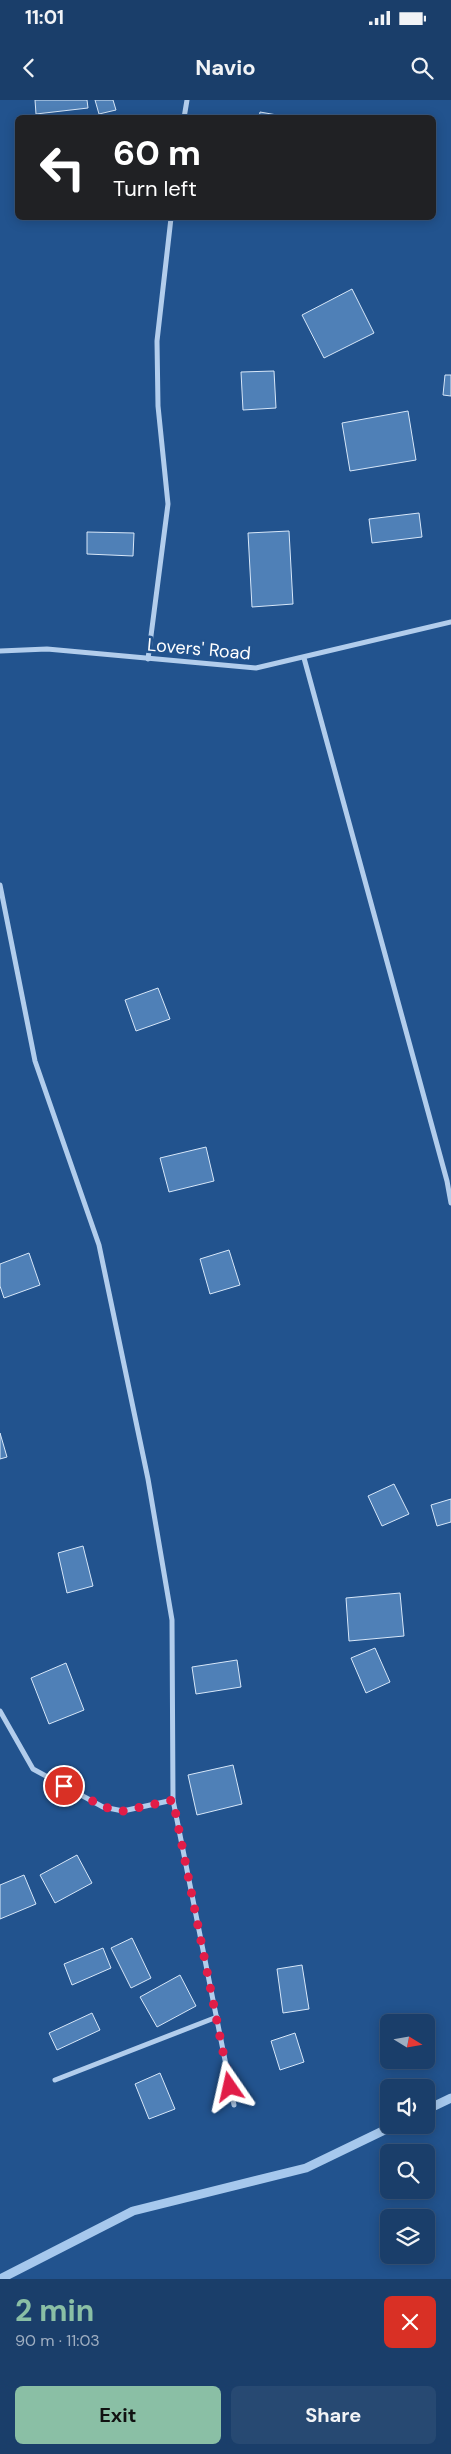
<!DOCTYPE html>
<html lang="en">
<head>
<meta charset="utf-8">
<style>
	:root { --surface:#1a3e6a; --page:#274972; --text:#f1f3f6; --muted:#9faec1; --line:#38577e; --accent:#8abfa5 }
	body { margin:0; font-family:"DM Sans",sans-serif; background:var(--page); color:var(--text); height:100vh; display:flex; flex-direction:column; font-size:19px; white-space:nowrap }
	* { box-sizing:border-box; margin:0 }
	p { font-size:16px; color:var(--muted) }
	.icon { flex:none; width:28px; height:28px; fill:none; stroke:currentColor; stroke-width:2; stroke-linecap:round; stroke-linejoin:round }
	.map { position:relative; height:2179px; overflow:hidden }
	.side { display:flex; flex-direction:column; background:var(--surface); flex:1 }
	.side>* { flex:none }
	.guide { position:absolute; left:15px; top:15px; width:421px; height:105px; border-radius:8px; box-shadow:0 2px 12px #0003,0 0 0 1px var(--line); background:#202124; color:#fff; overflow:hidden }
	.needle { width:32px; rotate:101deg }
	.buttons { position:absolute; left:380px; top:1914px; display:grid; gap:10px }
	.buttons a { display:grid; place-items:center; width:55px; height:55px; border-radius:8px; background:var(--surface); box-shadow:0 2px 12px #0003,0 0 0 1px var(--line); font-size:25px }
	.pin { position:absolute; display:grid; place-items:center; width:42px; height:42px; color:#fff; margin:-21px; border:2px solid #fff; border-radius:50%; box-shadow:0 1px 5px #0007 }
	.me { position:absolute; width:55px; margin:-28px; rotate:349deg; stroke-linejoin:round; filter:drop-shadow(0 0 4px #0008) }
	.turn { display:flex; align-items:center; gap:18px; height:105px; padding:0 15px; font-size:22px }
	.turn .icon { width:65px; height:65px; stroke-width:2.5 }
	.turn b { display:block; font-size:35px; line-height:42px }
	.round { display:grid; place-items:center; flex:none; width:52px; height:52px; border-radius:8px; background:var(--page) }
	.overview { display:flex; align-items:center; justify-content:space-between; height:85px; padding:0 15px }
	h1 { font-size:30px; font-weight:700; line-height:38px; color:var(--accent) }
	.button { display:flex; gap:10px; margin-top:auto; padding:10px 15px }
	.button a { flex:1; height:58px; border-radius:8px; background:var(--accent); color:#111; font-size:20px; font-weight:700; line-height:58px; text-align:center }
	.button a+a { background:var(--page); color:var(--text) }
	.status { display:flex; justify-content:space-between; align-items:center; height:35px; padding:0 25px; background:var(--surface); direction:ltr }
	.status svg { height:14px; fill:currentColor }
	header { display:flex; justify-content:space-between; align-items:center; height:65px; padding:0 15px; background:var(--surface); font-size:22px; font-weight:700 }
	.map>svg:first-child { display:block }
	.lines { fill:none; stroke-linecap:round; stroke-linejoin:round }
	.stream { stroke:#a6c8ed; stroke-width:9 }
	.building { fill:#4f80b7; stroke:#d7e7f9 }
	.street { stroke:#b2cdec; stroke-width:5 }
	.route { stroke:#e11d48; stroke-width:9; stroke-dasharray:0 16.2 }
	.labels { text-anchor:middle; stroke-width:5; stroke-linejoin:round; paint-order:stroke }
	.street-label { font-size:18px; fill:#fff; stroke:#22538e }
</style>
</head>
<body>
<div class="status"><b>11:01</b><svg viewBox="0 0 49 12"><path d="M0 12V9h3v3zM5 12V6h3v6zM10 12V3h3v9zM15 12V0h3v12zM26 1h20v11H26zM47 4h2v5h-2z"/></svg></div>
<header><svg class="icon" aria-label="back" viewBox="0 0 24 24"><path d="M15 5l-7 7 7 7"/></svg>Navio<svg class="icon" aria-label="search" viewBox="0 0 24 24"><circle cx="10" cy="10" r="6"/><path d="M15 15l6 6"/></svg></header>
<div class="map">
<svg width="451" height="2179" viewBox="0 0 451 2179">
	<rect width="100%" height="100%" fill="#22538e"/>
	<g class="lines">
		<g class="stream">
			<path d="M426,2010L451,1998"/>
			<path d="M0,2179L133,2111L306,2068L395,2025"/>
		</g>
	</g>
	<g class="building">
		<path d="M35,0H87L88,8L36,14Z"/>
		<path d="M95,0H113L116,10L99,14Z"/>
		<path d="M260,12L294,18H259Z"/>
		<path d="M352,189L374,233L324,258L302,215Z"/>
		<path d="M274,271L276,308L243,310L241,272Z"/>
		<path d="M445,275H451V296L443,295Z"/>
		<path d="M408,311L416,360L350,371L342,323Z"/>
		<path d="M419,413L422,437L372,443L369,419Z"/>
		<path d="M289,431L293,504L252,507L248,433Z"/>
		<path d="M87,432L134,433L133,456L87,454Z"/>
		<path d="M158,888L170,919L136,931L125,900Z"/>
		<path d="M206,1047L214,1081L169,1092L160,1058Z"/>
		<path d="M229,1150L240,1185L210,1194L200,1159Z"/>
		<path d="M29,1153L40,1185L4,1198L0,1186V1164Z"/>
		<path d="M0,1333L7,1357L0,1359Z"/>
		<path d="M394,1384L409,1414L382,1426L368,1396Z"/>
		<path d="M451,1399V1422L437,1426L431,1405Z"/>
		<path d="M83,1446L93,1486L67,1493L58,1453Z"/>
		<path d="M400,1493L404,1536L349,1541L346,1498Z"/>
		<path d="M375,1548L390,1582L366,1593L351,1558Z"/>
		<path d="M237,1560L241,1587L196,1594L192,1567Z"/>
		<path d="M66,1563L84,1610L49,1624L31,1578Z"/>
		<path d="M233,1665L242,1704L197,1715L188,1675Z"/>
		<path d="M77,1755L92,1783L55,1803L40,1775Z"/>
		<path d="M24,1775L36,1804L0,1819V1785Z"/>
		<path d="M132,1838L151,1878L131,1888L111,1848Z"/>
		<path d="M103,1848L111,1868L72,1885L64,1864Z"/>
		<path d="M302,1865L309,1909L283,1913L277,1869Z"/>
		<path d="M180,1875L196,1906L157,1927L140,1897Z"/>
		<path d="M92,1913L100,1930L57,1950L49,1933Z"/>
		<path d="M295,1933L304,1962L280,1970L271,1941Z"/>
		<path d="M160,1973L175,2009L149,2019L135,1984Z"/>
	</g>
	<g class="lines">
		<g class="street">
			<path d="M184,18L187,0"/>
			<path d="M0,551L47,549L256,568L451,522"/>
			<path d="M304,558L447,1081L451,1103"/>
			<path d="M148,559L168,404L158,306L157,241L171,118"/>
			<path d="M0,785L35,961L99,1145L148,1379L172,1520L173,1700L234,2005"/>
			<path d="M0,1611L33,1669L103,1707L123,1711L173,1700"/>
			<path d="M55,1980L217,1917"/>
		</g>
	</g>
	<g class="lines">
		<path class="route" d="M64,1686L104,1707L123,1711L173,1700L230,1987"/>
	</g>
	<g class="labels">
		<g class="street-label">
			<text transform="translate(199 549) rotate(5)" y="6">Lovers' Road</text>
		</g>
	</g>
</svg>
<div class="buttons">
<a><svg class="needle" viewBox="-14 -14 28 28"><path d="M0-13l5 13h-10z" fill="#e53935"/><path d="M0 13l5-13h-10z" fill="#9faec1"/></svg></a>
<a><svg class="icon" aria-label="sound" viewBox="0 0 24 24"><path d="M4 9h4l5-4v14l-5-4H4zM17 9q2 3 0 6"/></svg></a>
<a><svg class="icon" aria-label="search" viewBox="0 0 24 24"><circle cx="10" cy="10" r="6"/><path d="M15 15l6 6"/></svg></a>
<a><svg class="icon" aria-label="layers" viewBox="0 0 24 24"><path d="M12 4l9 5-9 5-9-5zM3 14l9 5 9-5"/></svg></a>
</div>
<div class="pin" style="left:64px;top:1686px;background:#d93025"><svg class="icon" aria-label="arrive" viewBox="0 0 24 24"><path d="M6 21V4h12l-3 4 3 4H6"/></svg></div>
<svg class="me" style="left:230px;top:1987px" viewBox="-20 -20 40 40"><path d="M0-17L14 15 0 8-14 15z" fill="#e11d48" stroke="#fff" stroke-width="4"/></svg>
<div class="guide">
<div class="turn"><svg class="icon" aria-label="left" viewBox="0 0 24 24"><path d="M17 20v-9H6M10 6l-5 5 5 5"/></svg><div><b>60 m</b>Turn left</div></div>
</div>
</div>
<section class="side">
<div class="overview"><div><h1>2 min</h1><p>90 m · 11:03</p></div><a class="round" style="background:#d93025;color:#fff"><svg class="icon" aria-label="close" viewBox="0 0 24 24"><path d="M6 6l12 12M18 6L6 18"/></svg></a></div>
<div class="button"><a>Exit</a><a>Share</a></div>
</section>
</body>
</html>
